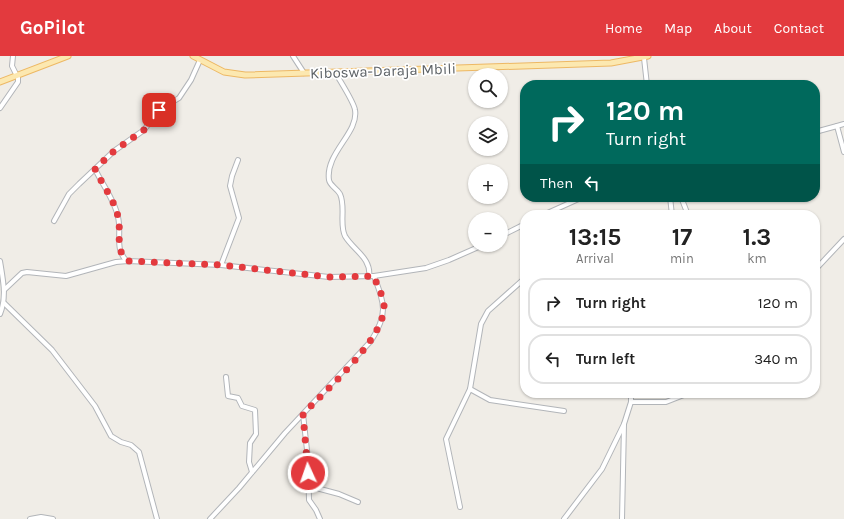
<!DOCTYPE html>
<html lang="en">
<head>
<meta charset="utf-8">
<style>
	:root { --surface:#fff; --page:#f2f2f2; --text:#222; --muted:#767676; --line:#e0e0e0; --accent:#e33a3e }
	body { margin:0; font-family:Karla,sans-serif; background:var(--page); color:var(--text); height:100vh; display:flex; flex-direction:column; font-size:15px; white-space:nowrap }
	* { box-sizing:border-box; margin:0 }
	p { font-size:13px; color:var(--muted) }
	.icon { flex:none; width:22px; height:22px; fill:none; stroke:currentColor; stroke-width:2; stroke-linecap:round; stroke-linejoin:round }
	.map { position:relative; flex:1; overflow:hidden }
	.details { position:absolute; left:520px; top:154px; width:300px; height:188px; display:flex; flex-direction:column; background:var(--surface); border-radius:16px; box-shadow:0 1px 3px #0004 }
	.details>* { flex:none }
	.hud { position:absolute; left:520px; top:24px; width:300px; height:122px; border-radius:16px; box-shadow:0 1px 3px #0004; background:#00695c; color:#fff; overflow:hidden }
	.buttons { position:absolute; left:468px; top:12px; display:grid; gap:8px }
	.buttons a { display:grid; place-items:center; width:40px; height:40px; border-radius:50%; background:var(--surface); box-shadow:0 1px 3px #0004; font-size:20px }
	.pin { position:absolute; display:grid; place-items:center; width:34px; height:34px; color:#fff; margin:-17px; border-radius:8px; box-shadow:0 2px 6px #0006 }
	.me { position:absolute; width:44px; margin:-22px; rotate:357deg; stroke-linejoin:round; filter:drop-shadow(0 0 3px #0008) }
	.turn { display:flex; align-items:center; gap:14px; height:84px; padding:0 20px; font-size:18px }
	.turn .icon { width:52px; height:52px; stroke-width:2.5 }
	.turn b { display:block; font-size:28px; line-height:34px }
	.then { display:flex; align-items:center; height:38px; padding:0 20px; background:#0003; gap:8px; font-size:15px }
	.eta { display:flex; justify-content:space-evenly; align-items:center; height:68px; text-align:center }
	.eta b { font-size:24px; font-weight:700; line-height:28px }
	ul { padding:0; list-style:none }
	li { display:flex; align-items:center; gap:12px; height:50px; margin:0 8px 6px; padding:0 12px; border:2px solid var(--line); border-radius:16px }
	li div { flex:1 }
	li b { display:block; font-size:15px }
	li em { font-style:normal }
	header { display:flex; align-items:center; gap:24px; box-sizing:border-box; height:56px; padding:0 20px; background:var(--accent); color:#fff }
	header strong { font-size:19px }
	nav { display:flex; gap:22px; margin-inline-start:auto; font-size:14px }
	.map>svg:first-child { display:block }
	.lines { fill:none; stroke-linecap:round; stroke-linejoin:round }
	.minor-casing { stroke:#b2b5b9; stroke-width:6 }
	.major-casing { stroke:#edb864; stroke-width:7 }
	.minor { stroke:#fff; stroke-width:4 }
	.major { stroke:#fce8b0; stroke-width:5 }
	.route { stroke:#e33a3e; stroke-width:7; stroke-dasharray:0 12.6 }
	.labels { text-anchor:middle; stroke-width:3.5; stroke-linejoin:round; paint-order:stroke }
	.street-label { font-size:15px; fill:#5e6367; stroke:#fff }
</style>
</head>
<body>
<header>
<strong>GoPilot</strong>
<nav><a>Home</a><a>Map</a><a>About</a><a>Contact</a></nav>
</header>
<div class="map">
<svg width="844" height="463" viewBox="0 0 844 463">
	<rect width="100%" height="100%" fill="#f0ede7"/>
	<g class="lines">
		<g class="minor-casing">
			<g id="minor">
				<path d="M293,0L304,17"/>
				<path d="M644,2L647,29"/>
				<path d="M335,16C340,25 354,46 355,54C359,77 325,97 329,124C330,130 337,132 340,138C346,151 339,168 345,180C353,194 372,202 369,221"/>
				<path d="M0,52L18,26V22L12,10L13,0"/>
				<path d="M844,68L837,70L844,96"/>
				<path d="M815,76L837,70"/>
				<path d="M95,113C102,128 115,145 118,161C122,177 114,194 127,205"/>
				<path d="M670,141L672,159"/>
				<path d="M681,141L688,159"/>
				<path d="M543,159L583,141"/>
				<path d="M54,165L69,138L79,128L114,95L144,74L159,54L179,42L191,24L200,4"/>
				<path d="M501,180L525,168"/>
				<path d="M0,205C3,224 7,241 0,258"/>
				<path d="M221,209L239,162L230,130L232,120L238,104"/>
				<path d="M815,214L844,183"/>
				<path d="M4,234L22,217L27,216L66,220L116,206L128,205L221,209L329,221L374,220"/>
				<path d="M4,247L52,294L95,350L111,380L121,386L131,389L139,396L157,463"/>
				<path d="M226,321L228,340L238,342L242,350L255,354L256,378L250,387L249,406L252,416"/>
				<path d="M470,333L490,344L564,355"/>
				<path d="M631,346H666L689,337"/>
				<path d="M303,358L308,403L309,444L316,454L320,463"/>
				<path d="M309,430L339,438L358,446"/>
				<path d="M460,451L446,383L470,333L481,268L488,255L525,222"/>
				<path d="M30,463L41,461L53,463"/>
				<path d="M210,463L239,432L285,377L371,285C388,258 385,249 374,220L426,212L449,204L483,189"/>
				<path d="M564,463L602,413L624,368L631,346V337"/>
				<path d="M622,463L624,368"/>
			</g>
		</g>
		<g class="major-casing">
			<g id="major">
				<path d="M193,0L224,16L245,19L611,7L648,0"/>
				<path d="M0,26L68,0"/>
			</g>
		</g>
		<use href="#minor" class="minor"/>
		<use href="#major" class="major"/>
	</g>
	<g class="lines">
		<path class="route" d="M159,54L144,74L114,95L95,113C102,128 115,145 118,161C122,177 114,194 128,205L221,209L329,221L374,220C377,230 383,239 384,249C386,282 325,335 303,358L308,417"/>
	</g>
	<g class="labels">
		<g class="street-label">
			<text transform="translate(383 15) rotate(-2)" y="5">Kiboswa-Daraja Mbili</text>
		</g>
	</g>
</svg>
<div class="buttons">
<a><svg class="icon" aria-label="search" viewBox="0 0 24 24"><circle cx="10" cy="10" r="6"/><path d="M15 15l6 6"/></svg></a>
<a><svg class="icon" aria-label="layers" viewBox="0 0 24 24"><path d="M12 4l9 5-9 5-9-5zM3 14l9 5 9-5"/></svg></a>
<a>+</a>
<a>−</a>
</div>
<div class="pin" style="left:159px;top:54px;background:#d93025"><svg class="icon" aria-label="arrive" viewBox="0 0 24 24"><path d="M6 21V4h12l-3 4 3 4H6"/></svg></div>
<svg class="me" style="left:308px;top:417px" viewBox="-20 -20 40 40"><circle r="17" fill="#e33a3e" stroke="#fff" stroke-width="3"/><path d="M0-11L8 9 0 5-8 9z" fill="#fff"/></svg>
<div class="hud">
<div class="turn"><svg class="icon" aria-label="right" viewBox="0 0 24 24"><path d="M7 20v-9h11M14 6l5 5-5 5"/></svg><div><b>120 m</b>Turn right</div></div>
<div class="then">Then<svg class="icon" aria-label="left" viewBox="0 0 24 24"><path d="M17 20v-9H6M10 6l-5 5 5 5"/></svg></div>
</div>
<section class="details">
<div class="eta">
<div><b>13:15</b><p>Arrival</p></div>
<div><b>17</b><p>min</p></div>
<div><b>1.3</b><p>km</p></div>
</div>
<ul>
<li><svg class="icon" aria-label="right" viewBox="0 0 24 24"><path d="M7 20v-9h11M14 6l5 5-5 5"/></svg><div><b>Turn right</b></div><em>120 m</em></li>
<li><svg class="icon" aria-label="left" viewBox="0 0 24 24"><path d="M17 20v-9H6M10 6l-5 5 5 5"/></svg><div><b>Turn left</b></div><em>340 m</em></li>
</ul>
</section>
</div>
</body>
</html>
